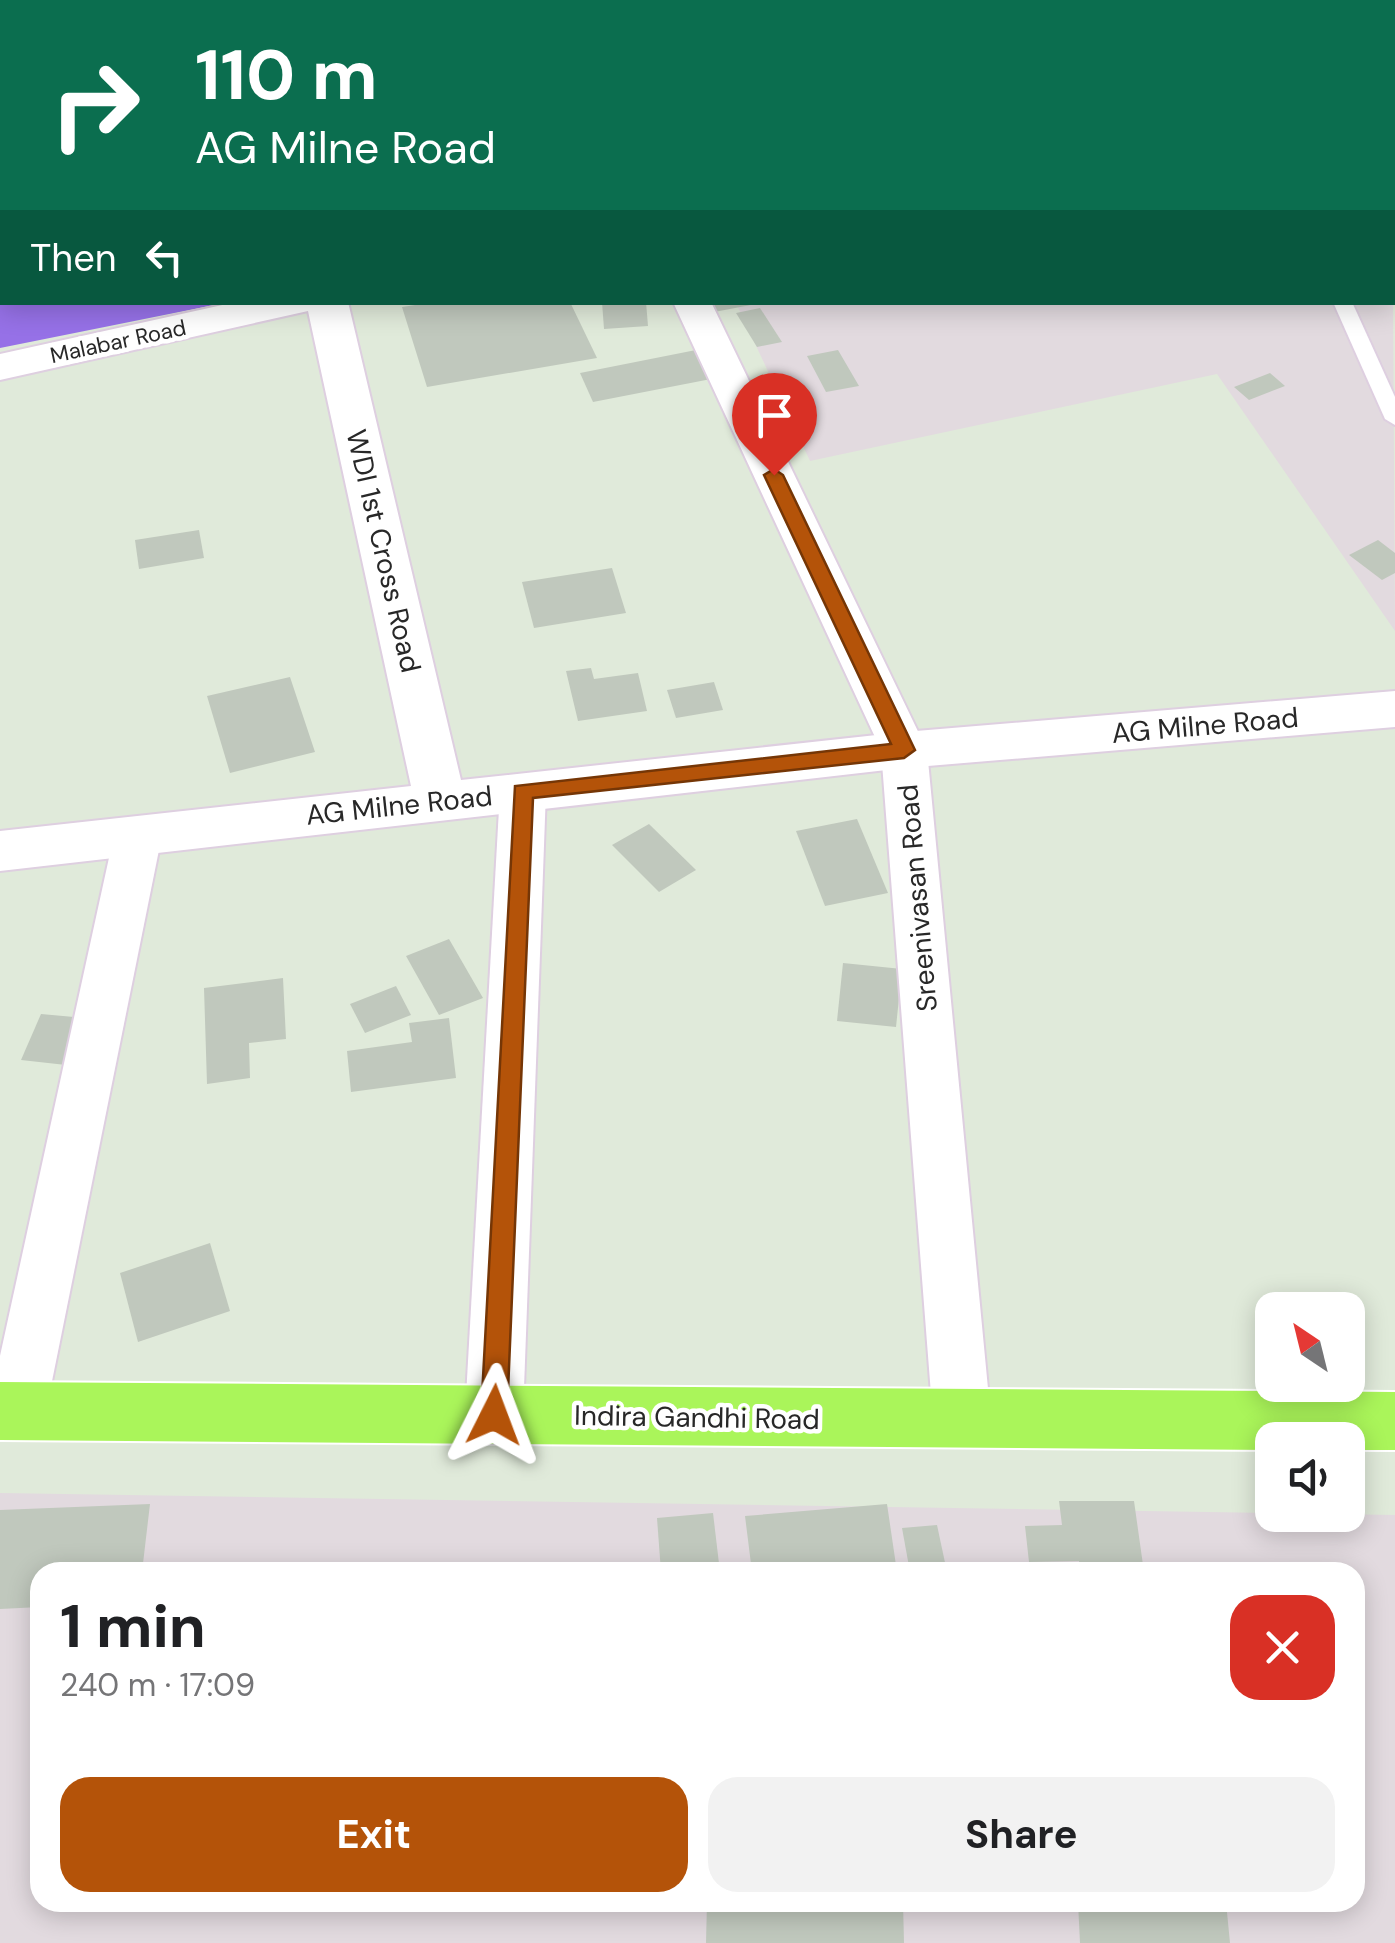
<!DOCTYPE html>
<html lang="en">
<head>
<meta charset="utf-8">
<style>
	:root { --surface:#fff; --page:#f2f2f2; --text:#202124; --muted:#757577; --accent:#b45309 }
	body { margin:0; font-family:"DM Sans",sans-serif; background:var(--page); color:var(--text); height:100vh; display:flex; flex-direction:column; font-size:38px; white-space:nowrap }
	* { box-sizing:border-box; margin:0 }
	p { font-size:32px; color:var(--muted) }
	.icon { flex:none; width:55px; height:55px; fill:none; stroke:currentColor; stroke-width:2; stroke-linecap:round; stroke-linejoin:round }
	.map { position:relative; flex:1; overflow:hidden }
	.panel { position:absolute; left:30px; top:1562px; width:1335px; height:350px; display:flex; flex-direction:column; background:var(--surface); border-radius:30px; box-shadow:0 5px 25px #0003 }
	.panel>* { flex:none }
	.hud { position:absolute; left:0px; top:0px; width:1395px; height:305px; box-shadow:0 5px 25px #0003; background:#0b6e4f; color:#fff; overflow:hidden }
	.needle { width:65px; rotate:325deg }
	.fabs { position:absolute; left:1255px; top:1292px; display:grid; gap:20px }
	.fabs a { display:grid; place-items:center; width:110px; height:110px; border-radius:20px; background:var(--surface); box-shadow:0 5px 25px #0003; font-size:50px }
	.pin { position:absolute; display:grid; place-items:center; width:85px; height:85px; color:#fff; margin:-102px -42px; border-radius:50% 50% 50% 0; rotate:-45deg; box-shadow:0 0 10px #0007 }
	.pin .icon { rotate:45deg }
	.me { position:absolute; width:110px; margin:-55px; rotate:3deg; stroke-linejoin:round; filter:drop-shadow(0 0 8px #0008) }
	.turn { display:flex; align-items:center; gap:35px; height:210px; padding:0 30px; font-size:45px }
	.turn .icon { width:130px; height:130px; stroke-width:2.5 }
	.turn b { display:block; font-size:70px; line-height:85px }
	.then { display:flex; align-items:center; height:95px; padding:0 30px; background:#0003; gap:20px; font-size:38px }
	.round { display:grid; place-items:center; flex:none; width:105px; height:105px; border-radius:30px; background:var(--page) }
	.head { display:flex; align-items:center; justify-content:space-between; height:170px; padding:0 30px }
	h1 { font-size:60px; font-weight:700; line-height:75px }
	.cta { display:flex; gap:20px; margin-top:auto; padding:20px 30px }
	.cta a { flex:1; height:115px; border-radius:30px; background:var(--accent); color:#fff; font-size:40px; font-weight:700; line-height:115px; text-align:center }
	.cta a+a { background:var(--page); color:var(--text) }
	.map>svg:first-child { display:block }
	.industrial { fill:#e2dadf; fill-rule:evenodd }
	.water { fill:#9671e7 }
	.building { fill:#c0c8bd }
	.lines { fill:none; stroke-linecap:round; stroke-linejoin:round }
	.lane-casing { stroke:#decfe0; stroke-width:4 }
	.street-casing { stroke:#decfe0; stroke-width:4 }
	.secondary-casing { stroke:#decfe0; stroke-width:4 }
	.highway-casing { stroke:#fff; stroke-width:4 }
	.lane { fill:#fff; fill-rule:evenodd }
	.street { fill:#fff; fill-rule:evenodd }
	.secondary { fill:#fff; fill-rule:evenodd }
	.highway { fill:#aaf55a; fill-rule:evenodd }
	.route { fill:#b45309; stroke:#753606; stroke-width:2.5 }
	.labels { text-anchor:middle; stroke-width:9; stroke-linejoin:round; paint-order:stroke }
	.far-street-label { font-size:22px; fill:#282828; stroke:#fff }
	.street-label { font-size:28px; fill:#282828; stroke:#fff }
</style>
</head>
<body>
<div class="map">
<svg width="1395" height="1943" viewBox="0 0 1395 1943">
	<rect width="100%" height="100%" fill="#e0eada"/>
	<g class="industrial">
		<path d="M1392,129L1395,631L1217,374L810,461L736,303L1392,302Z"/>
		<path d="M0,1493L1395,1515V1943H0ZM40,1572H1355V1902H40Z"/>
	</g>
	<path class="water" d="M0,0H1395V124L1392,2H2V302L224,303L0,348Z"/>
	<g class="building">
		<path d="M435,302H570L597,358L427,387L402,307Z"/>
		<path d="M602,302H646L648,326L604,329Z"/>
		<path d="M704,302H756V304L709,313Z"/>
		<path d="M760,308L782,342L757,347L736,313Z"/>
		<path d="M696,350L711,379L593,402L580,373Z"/>
		<path d="M838,350L859,386L826,392L807,356Z"/>
		<path d="M1270,373L1285,386L1249,400L1234,387Z"/>
		<path d="M199,530L204,558L139,569L135,540Z"/>
		<path d="M1378,540L1395,553V573L1382,580L1349,555Z"/>
		<path d="M612,568L626,613L534,628L522,582Z"/>
		<path d="M591,668L594,679L638,673L647,711L578,721L566,671Z"/>
		<path d="M290,677L315,752L230,773L207,696Z"/>
		<path d="M714,682L723,710L676,718L667,690Z"/>
		<path d="M857,819L888,893L825,906L796,831Z"/>
		<path d="M649,824L696,870L659,892L612,845Z"/>
		<path d="M449,939L483,998L439,1015L406,956Z"/>
		<path d="M843,963L902,969L896,1027L837,1021Z"/>
		<path d="M283,978L286,1039L249,1043L250,1078L207,1084L204,988Z"/>
		<path d="M396,986L411,1015L365,1033L350,1004Z"/>
		<path d="M41,1014L85,1018L66,1065L21,1060Z"/>
		<path d="M449,1018L456,1078L351,1092L347,1051L412,1042L409,1023Z"/>
		<path d="M210,1243L230,1311L138,1342L120,1273Z"/>
		<path d="M1059,1501H1134L1144,1572H1080L1079,1561L1029,1562L1025,1526L1062,1525Z"/>
		<path d="M150,1504L142,1572H40V1607L0,1609V1510Z"/>
		<path d="M887,1504L897,1572H752L745,1516Z"/>
		<path d="M713,1513L720,1572H661L657,1518Z"/>
		<path d="M937,1525L947,1572H910L902,1528Z"/>
		<path d="M707,1902H903L904,1943H706Z"/>
		<path d="M1078,1902H1226L1230,1943H1080Z"/>
	</g>
	<g class="lines">
		<g class="lane-casing">
			<path id="lane" d="M1333,302H1352L1395,397V425L1385,419Z"/>
		</g>
		<g class="street-casing">
			<g id="street">
				<path d="M673,302H711L927,750L991,1420L983,1439L962,1447L941,1439L933,1420L881,750Z"/>
				<path d="M523,774L540,779L546,791L523,1415L515,1434L494,1442L473,1434L465,1415L500,791L506,779Z"/>
				<path d="M138,817L155,822L162,835L46,1411L38,1430L17,1438L0,1431V1356L114,835L121,822Z"/>
			</g>
		</g>
		<g class="secondary-casing">
			<path id="secondary" d="M236,302H348L461,780L904,732L1395,691V727L904,768L0,871V831L411,786L308,311L0,380V354Z"/>
		</g>
		<g class="highway-casing">
			<path id="highway" d="M0,1382L1395,1392V1450H1348V1440H1272V1450L0,1440Z"/>
		</g>
		<use href="#lane" class="lane"/>
		<use href="#street" class="street"/>
		<use href="#secondary" class="secondary"/>
		<use href="#highway" class="highway"/>
	</g>
	<path class="route" d="M774,469L783,475L915,750L904,758L533,798L507,1415L504,1424L494,1427L485,1424L481,1415L515,786L891,744L764,475Z"/>
	<g class="labels">
		<g class="far-street-label">
			<text transform="translate(118 341) rotate(-12)" y="8">Malabar Road</text>
		</g>
		<g class="street-label">
			<text transform="translate(384 551) rotate(77)" y="10">WDI 1st Cross Road</text>
			<text transform="translate(1205 725) rotate(-5)" y="10">AG Milne Road</text>
			<text transform="translate(399 805) rotate(-6)" y="10">AG Milne Road</text>
			<text transform="translate(917 898) rotate(-95)" y="10">Sreenivasan Road</text>
			<text transform="translate(697 1417) rotate(1)" y="10">Indira Gandhi Road</text>
		</g>
	</g>
</svg>
<div class="fabs">
<a><svg class="needle" viewBox="-14 -14 28 28"><path d="M0-13l5 13h-10z" fill="#e53935"/><path d="M0 13l5-13h-10z" fill="#757577"/></svg></a>
<a><svg class="icon" aria-label="sound" viewBox="0 0 24 24"><path d="M4 9h4l5-4v14l-5-4H4zM17 9q2 3 0 6"/></svg></a>
</div>
<div class="pin" style="left:774px;top:475px;background:#d93025"><svg class="icon" aria-label="arrive" viewBox="0 0 24 24"><path d="M6 21V4h12l-3 4 3 4H6"/></svg></div>
<svg class="me" style="left:494px;top:1415px" viewBox="-20 -20 40 40"><path d="M0-17L14 15 0 8-14 15z" fill="#b45309" stroke="#fff" stroke-width="4"/></svg>
<div class="hud">
<div class="turn"><svg class="icon" aria-label="right" viewBox="0 0 24 24"><path d="M7 20v-9h11M14 6l5 5-5 5"/></svg><div><b>110 m</b>AG Milne Road</div></div>
<div class="then">Then<svg class="icon" aria-label="left" viewBox="0 0 24 24"><path d="M17 20v-9H6M10 6l-5 5 5 5"/></svg></div>
</div>
<section class="panel">
<div class="head"><div><h1>1 min</h1><p>240 m · 17:09</p></div><a class="round" style="background:#d93025;color:#fff"><svg class="icon" aria-label="close" viewBox="0 0 24 24"><path d="M6 6l12 12M18 6L6 18"/></svg></a></div>
<div class="cta"><a>Exit</a><a>Share</a></div>
</section>
</div>
</body>
</html>
